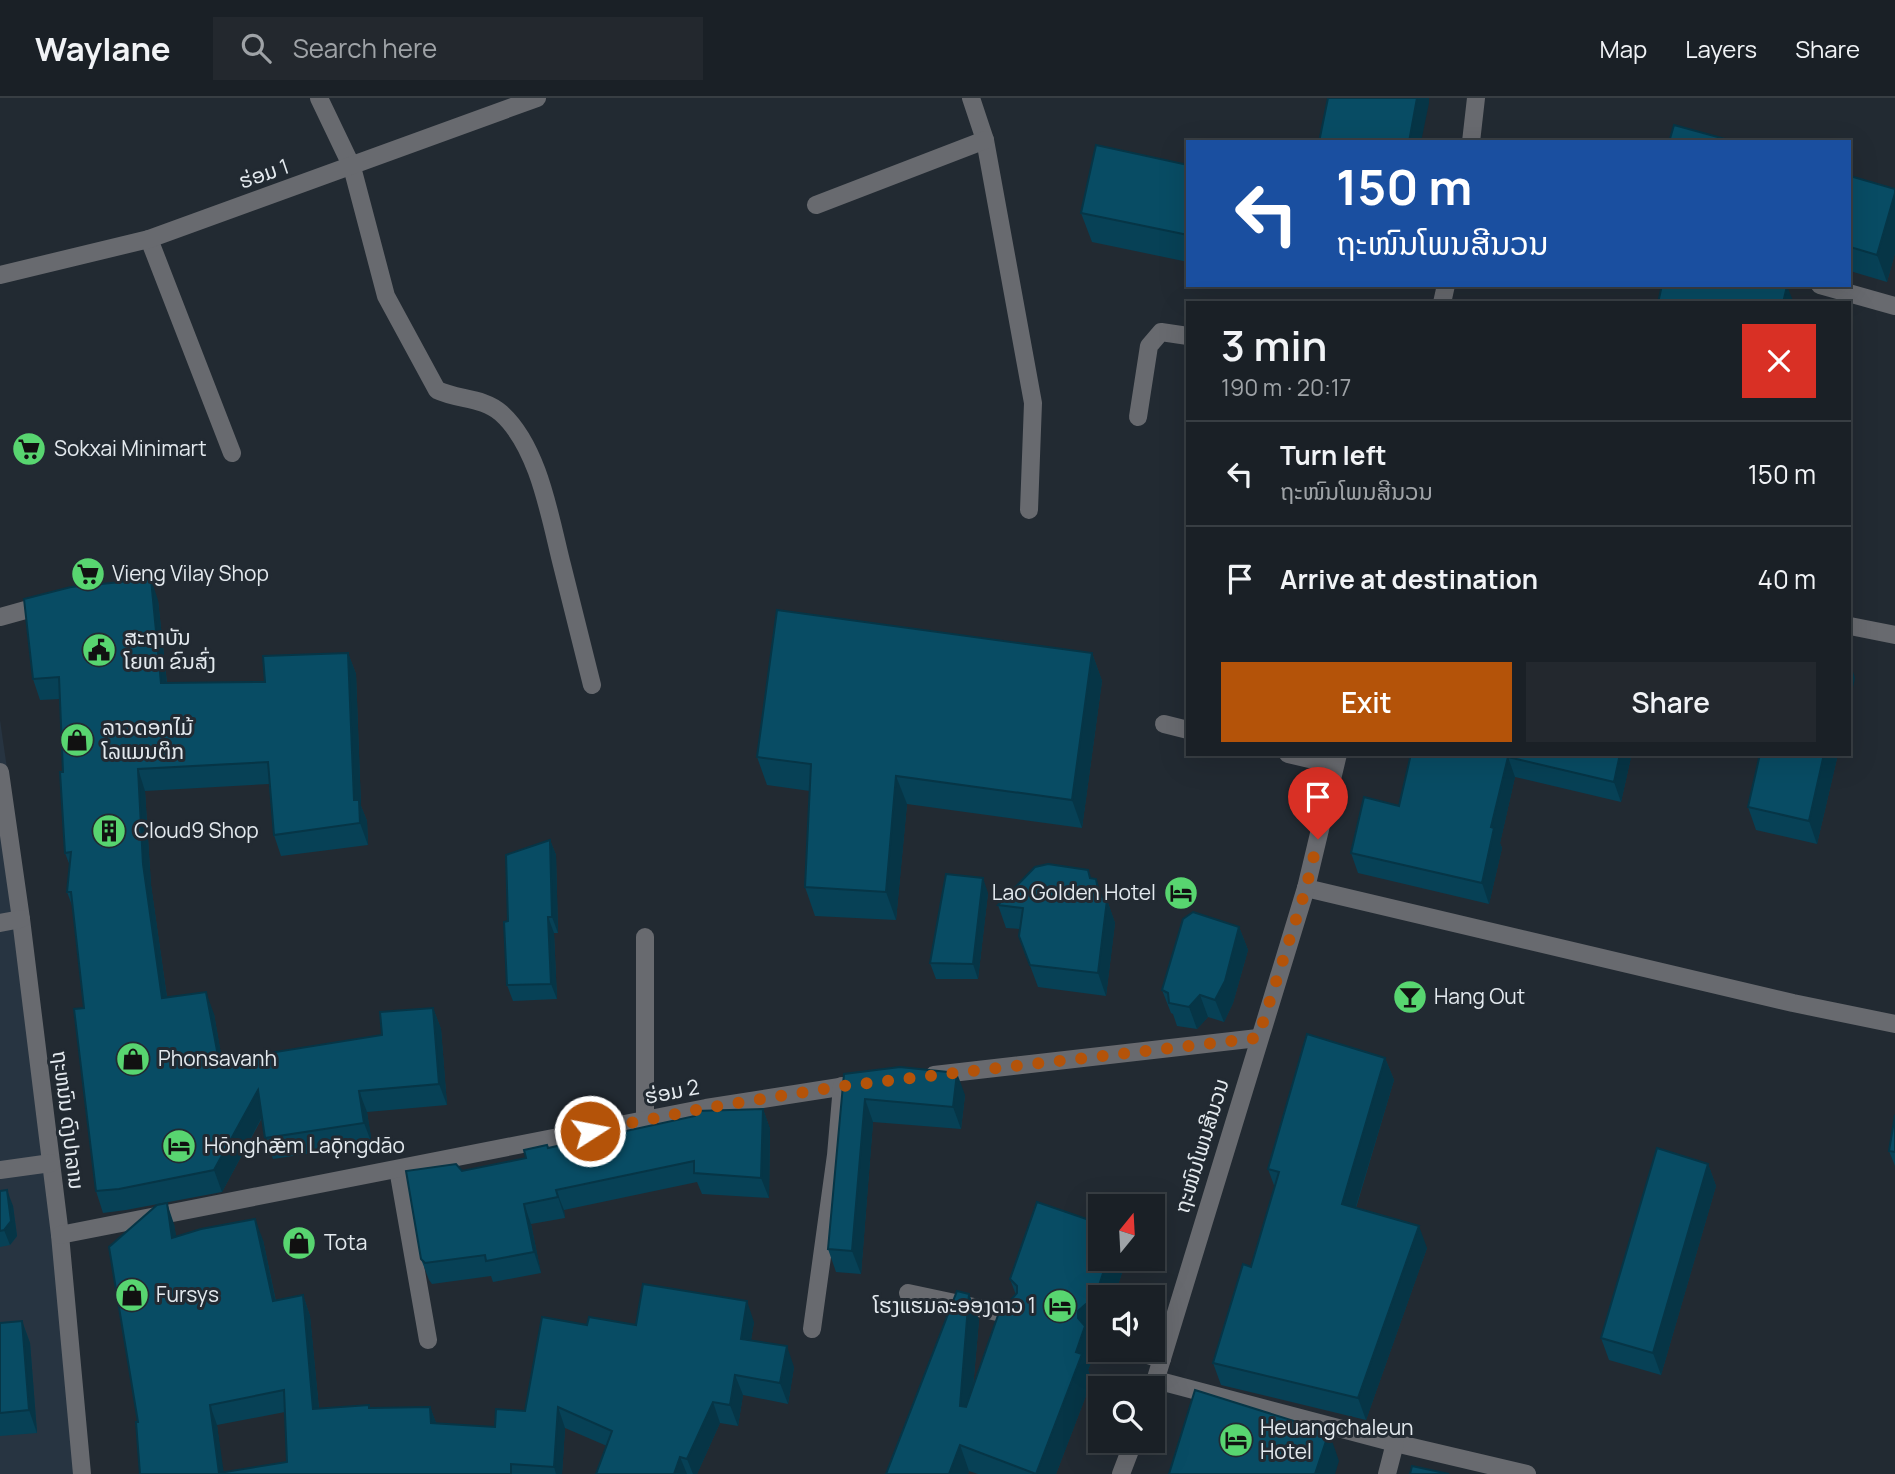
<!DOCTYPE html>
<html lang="en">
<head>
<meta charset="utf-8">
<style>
	:root { --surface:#1a2026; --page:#23282e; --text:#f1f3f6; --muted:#9fa3a7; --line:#383e43; --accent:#b45309 }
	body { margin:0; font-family:Manrope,"Noto Sans Lao",sans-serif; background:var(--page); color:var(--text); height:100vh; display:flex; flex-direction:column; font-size:26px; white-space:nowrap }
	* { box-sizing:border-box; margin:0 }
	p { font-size:23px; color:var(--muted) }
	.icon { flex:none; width:38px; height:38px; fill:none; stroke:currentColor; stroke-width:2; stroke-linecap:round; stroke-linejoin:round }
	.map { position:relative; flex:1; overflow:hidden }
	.drawer { position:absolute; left:1186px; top:203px; width:665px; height:455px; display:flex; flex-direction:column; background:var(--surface); border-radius:0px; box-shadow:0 7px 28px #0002,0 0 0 2px var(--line) }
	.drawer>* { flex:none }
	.banner { position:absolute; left:1186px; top:42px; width:665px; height:147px; border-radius:0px; box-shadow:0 7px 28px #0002,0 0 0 2px var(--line); background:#1a4fa0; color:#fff; overflow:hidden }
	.needle { width:46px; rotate:18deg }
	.tools { position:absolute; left:1088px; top:1096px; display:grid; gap:14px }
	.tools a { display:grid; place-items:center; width:77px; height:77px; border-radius:0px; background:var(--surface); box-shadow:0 7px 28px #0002,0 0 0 2px var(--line); font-size:35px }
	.pin { position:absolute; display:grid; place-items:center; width:60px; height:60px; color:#fff; margin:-72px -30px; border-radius:50% 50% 50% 0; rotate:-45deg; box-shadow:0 0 7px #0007 }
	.pin .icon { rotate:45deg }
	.me { position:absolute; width:77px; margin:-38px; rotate:79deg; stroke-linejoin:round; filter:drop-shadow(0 0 5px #0008) }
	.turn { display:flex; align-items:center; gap:24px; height:147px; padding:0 35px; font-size:32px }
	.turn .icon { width:91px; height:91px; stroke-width:2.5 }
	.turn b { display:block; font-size:49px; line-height:60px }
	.round { display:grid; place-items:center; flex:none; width:74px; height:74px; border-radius:0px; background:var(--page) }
	.overview { display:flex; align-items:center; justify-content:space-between; height:119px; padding:0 35px }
	h1 { font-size:42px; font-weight:600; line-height:52px }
	.action { display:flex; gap:14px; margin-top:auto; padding:14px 35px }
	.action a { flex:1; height:80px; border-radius:0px; background:var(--accent); color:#fff; font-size:28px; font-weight:600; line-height:80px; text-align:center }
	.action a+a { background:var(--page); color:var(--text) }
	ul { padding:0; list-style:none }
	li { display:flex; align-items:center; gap:21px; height:105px; padding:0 35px; border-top:2px solid var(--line) }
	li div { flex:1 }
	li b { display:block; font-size:26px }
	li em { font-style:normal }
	header { display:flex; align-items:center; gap:42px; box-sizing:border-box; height:98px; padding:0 35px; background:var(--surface); border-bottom:2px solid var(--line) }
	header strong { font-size:33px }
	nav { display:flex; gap:38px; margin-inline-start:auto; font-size:24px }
	.search { width:490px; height:63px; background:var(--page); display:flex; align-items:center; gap:18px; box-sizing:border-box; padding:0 24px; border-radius:0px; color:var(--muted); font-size:26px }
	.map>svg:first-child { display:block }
	.built { fill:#273441 }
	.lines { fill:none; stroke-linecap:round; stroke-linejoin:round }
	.minor { stroke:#686a6f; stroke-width:18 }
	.wall { fill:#074156; fill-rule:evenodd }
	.shaded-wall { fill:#063546 }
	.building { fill:#084c64; stroke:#063546; stroke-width:2; fill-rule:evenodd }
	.route { stroke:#b45309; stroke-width:12; stroke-dasharray:0 21.6 }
	.labels { text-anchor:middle; stroke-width:6; stroke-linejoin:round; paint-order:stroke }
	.street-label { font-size:21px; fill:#e3e9ee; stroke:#222a32 }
	.poi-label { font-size:21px; fill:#e3e9ee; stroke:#222a32; text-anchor:start }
</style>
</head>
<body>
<header>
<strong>Waylane</strong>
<div class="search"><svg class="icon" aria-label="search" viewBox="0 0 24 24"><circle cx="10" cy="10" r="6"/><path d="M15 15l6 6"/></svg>Search here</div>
<nav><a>Map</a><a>Layers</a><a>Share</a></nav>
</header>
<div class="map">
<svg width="1895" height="1376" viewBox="0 0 1895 1376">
	<rect width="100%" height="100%" fill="#222a32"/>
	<path class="built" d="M0,622L27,808L82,1376H0Z"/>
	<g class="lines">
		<g class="minor">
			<path d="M319,0L352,69L386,198L437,292C458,302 483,299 501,315C539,349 550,420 562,467C572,507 582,547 592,587"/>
			<path d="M971,0L985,42L1033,305L1029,412"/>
			<path d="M1471,44L1476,0"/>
			<path d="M816,107L985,42"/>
			<path d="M149,141L232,355"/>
			<path d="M0,177L149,141L537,0"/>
			<path d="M1820,187L1895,208"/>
			<path d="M1442,205L1446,187"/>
			<path d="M1138,319L1149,248L1161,234L1188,238"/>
			<path d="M0,519L47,506"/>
			<path d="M1850,528L1895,537"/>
			<path d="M1164,626L1188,632"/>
			<path d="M1288,656L1335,667"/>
			<path d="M0,674L21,821L60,1137L82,1376"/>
			<path d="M1306,790L1793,905L1895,926"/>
			<path d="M0,825L21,821"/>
			<path d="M934,977L1258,940"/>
			<path d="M645,1022V839"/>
			<path d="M398,1071L428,1242"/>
			<path d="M0,1072L51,1065"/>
			<path d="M60,1137L706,1010L865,985"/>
			<path d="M908,1195L1016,1218"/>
			<path d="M812,1231L836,1057L842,988"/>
			<path d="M1098,1243L1101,1244"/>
			<path d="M1127,1251L1162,1261"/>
			<path d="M1156,1282L1395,1345L1527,1376"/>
			<path d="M1153,1290L1306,790L1338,656"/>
			<path d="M1121,1376L1134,1342"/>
			<path d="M1387,1376L1395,1345"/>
		</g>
	</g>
	<g class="wall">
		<path d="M1188,67V164L1092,144L1081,115Z"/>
		<path d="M1850,76L1851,78L1895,91V155L1887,184L1850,173Z"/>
		<path d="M158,502L167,585L265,584L348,555L356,576L361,708L367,723L368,747L281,758L274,737L269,686L145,693L151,787L167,899L214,916L222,962L382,937L433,910L441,931L447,1007L367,1014L372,1046L273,1061L265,1040L262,1020L222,1094L126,1112L103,1115L96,1093L84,910L73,810L67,794L70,768L65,755L60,601L40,602L33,581Z"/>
		<path d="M1092,555L1102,583L1082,730L907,706L896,822L815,818L805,789L810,693L767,687L757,659Z"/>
		<path d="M1411,656H1630L1631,659L1621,704L1515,679L1500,745L1502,750L1489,806L1358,775L1351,755L1399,708Z"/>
		<path d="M1838,656L1817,746L1756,732L1748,709Z"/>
		<path d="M550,742L556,757L558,835H554L557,901L513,903L507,887L508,823Z"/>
		<path d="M1088,772L1091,781L1102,799L1107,802L1115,825L1106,898L1038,889L1019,838L1020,831L1006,830L998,807Z"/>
		<path d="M988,795L978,881H936L930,865Z"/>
		<path d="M1239,829L1248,852L1233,905L1224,924L1208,919L1197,931L1177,928L1173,916L1171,915L1162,892Z"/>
		<path d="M1385,960L1394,982L1356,1110L1427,1150L1366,1322L1221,1287L1213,1265L1251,1169L1275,1090L1268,1071Z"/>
		<path d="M844,976L965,997L961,1031L873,1024L861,1176L836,1174L828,1151Z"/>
		<path d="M763,1011L770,1031L769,1100L702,1096L697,1084L564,1112L565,1120L531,1126L541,1175L493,1184L491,1178L432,1186L429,1182L421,1161L462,1073L526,1060L548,1050Z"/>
		<path d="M1895,1017V1068L1889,1053Z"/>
		<path d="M1708,1066L1716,1088L1661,1277L1609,1262L1601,1240Z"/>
		<path d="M0,1093L13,1108L17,1138L10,1147L0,1149Z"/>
		<path d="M174,1126L176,1139L263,1142L276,1203L303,1197L310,1218L319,1311L430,1309L436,1325L495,1329L525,1313L587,1227H636L754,1224L751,1242L794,1269L788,1306L743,1297L738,1328L720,1325L697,1376H596L607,1348L565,1330L562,1376H140L138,1324ZM285,1314L287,1364L223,1375L217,1327Z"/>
		<path d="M1101,1160H1127L1114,1199H1101V1232H1095L1089,1238L1095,1254L1088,1272L1092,1282L1056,1376H978L969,1373L968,1376H886L969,1196L979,1222L973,1290L1011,1202L1016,1197L1010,1181Z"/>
		<path d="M22,1223L30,1245L37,1335L0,1338V1225Z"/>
	</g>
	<g class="shaded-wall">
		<path d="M1417,0H1429V5L1421,44H1409Z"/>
		<path d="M1895,95V155L1887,184L1877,157Z"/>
		<path d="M1787,188L1794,205H1783Z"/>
		<path d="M151,481L158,502L169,606L161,585Z"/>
		<path d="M348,555L356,576L361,708L367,723L368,747L360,725L354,702Z"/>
		<path d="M1092,555L1102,583L1082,730L1072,702Z"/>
		<path d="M1850,564L1855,580L1850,604Z"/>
		<path d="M1620,656H1630L1631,659L1621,704L1614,684Z"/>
		<path d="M1824,656H1838L1817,746L1809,723Z"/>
		<path d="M1508,659L1515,679L1500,745L1502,750L1489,806L1482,785L1491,729Z"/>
		<path d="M138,671L145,693L151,787L170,921L162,900L143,766Z"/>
		<path d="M896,678L907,706L896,822L886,794Z"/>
		<path d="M550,742L556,757L558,835L552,819Z"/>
		<path d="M983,780L988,795L978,881L973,866Z"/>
		<path d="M1096,781L1104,803L1107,802L1115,825L1106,898L1098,875L1099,797Z"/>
		<path d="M548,819L554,835L557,901L551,886Z"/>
		<path d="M1239,829L1248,852L1233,905L1224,924L1215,902Z"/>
		<path d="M206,894L214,916L226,984L219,963Z"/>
		<path d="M1200,897L1208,919L1197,931L1189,909Z"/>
		<path d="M433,910L441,931L447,1007L439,986Z"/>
		<path d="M1385,960L1394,982L1350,1128L1342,1106Z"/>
		<path d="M957,975L965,997L961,1031L953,1009Z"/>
		<path d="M258,992L265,1013L222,1094L214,1072Z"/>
		<path d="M359,993L367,1014L372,1046L364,1025Z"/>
		<path d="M865,1001L873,1024L861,1176L852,1153Z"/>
		<path d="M763,1011L770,1031L769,1100L761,1080Z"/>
		<path d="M1708,1066L1716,1088L1661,1277L1653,1255Z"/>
		<path d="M7,1092L13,1108L17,1138L10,1147L4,1132Z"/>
		<path d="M556,1092L564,1112L565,1120L558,1099Z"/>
		<path d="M167,1105L174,1126L180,1161L172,1140Z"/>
		<path d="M524,1106L531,1126L541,1175L534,1154Z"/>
		<path d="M255,1121L263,1142L280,1224L273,1203Z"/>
		<path d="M1419,1128L1427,1150L1366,1322L1358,1300Z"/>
		<path d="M1108,1160H1127L1114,1199H1101V1229L1093,1206Z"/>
		<path d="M969,1196L979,1222L969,1334L960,1308Z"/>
		<path d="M303,1197L310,1218L321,1332L313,1311Z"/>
		<path d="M747,1203L754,1224L748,1261L741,1241Z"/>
		<path d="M1086,1206L1095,1232L1089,1238L1095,1254L1088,1272L1092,1282L1056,1376H1036L1076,1254L1078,1213Z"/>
		<path d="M22,1223L30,1245L37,1335L29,1312Z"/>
		<path d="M787,1248L794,1269L788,1306L780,1285Z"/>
		<path d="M735,1277L743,1297L738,1328L730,1307Z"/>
		<path d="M713,1304L720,1325L697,1376H693L687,1361Z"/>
		<path d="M210,1307L217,1327L224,1376H219Z"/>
		<path d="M430,1309L438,1330L431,1325Z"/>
		<path d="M558,1309L565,1330L562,1376H556L554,1369Z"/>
		<path d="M1329,1334L1339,1363L1335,1376H1315Z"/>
		<path d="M960,1347L969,1373L968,1376H949Z"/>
		<path d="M680,1359L687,1376H674Z"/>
	</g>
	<g class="building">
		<path d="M1328,0H1417L1409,44H1319Z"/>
		<path d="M1674,27L1736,44H1669Z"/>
		<path d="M1096,47L1188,67V137L1081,115Z"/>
		<path d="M1850,78L1895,91V95L1877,157L1850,149Z"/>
		<path d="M1662,187H1786L1787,188L1783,205H1658Z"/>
		<path d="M151,481L161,585L265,584L263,558L348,555L354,702H359L360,725L274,737L268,664L138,671L143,766L162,900L206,894L219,963L382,937L380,914L433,910L439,986L359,993L364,1025L265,1040L258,992L214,1072L119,1091L96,1093L74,911L84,910L71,794H67L71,754L65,755L60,674H63L59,579L33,581L24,501L71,489Z"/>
		<path d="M777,512L1092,555L1072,702L896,678L886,794L805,789L811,666L757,659Z"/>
		<path d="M1411,656H1620L1614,684L1508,659L1491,729L1494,730L1482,785L1351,755L1364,699L1399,708Z"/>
		<path d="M1760,656H1824L1809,723L1748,709Z"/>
		<path d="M550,742L552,819H548L551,886L507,887L504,824L508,823L506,757Z"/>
		<path d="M1048,766L1088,772L1090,780L1096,781L1099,797L1107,802L1098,875L1030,867L1019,838L1023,810L998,807L1035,769Z"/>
		<path d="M946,776L983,780L973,866L930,865Z"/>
		<path d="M1193,814L1239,829L1225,883L1215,902L1200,897L1189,909L1169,905L1168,895L1162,892L1183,821Z"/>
		<path d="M1307,936L1385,960L1342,1106L1419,1128L1358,1300L1213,1265L1243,1166L1251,1169L1279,1074L1268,1071Z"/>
		<path d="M900,969L957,975L953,1009L865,1001L852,1153L828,1151L844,976Z"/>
		<path d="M763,1011L761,1080L694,1075V1063L556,1092L558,1099L524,1106L534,1154L486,1163L485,1157L425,1165L421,1161L406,1073L456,1066L462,1073L526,1060L524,1052L547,1047L548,1050L695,1018L696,1013Z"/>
		<path d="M1895,1017V1054L1889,1053Z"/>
		<path d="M1657,1050L1708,1066L1653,1255L1601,1240Z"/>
		<path d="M7,1092L11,1123L4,1132L0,1133V1093Z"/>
		<path d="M1037,1104L1101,1126V1160H1108L1093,1206H1086L1078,1213V1220L1085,1228L1076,1254L1082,1256L1036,1376L960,1347L949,1376H886L957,1193L969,1196L960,1308L966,1309L1003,1203L1011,1202L1017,1195V1188L1010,1181Z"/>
		<path d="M167,1105L172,1140L201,1131L255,1121L273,1203L303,1197L313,1311L369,1307V1310L430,1309L431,1325L495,1329L496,1311L525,1313L542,1219L587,1227L589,1219L636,1227L643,1186L747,1203L741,1241L787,1248L780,1285L735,1277L730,1307L713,1304L687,1361L680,1359L674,1376H596L612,1333L558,1309L554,1369L511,1366V1376H140L136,1324H138L109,1149L157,1107ZM284,1292L287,1364L219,1375L210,1307Z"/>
		<path d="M22,1223L29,1312L0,1315V1225Z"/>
		<path d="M1195,1292L1329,1334L1315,1376H1169Z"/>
		<path d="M1412,1368L1449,1376H1410Z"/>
	</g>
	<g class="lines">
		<path class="route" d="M590,1033L706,1010L842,988L1258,940L1306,790L1318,741"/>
	</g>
	<defs>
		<g id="supermarket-disc" transform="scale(1.75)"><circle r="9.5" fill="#58d570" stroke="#222a32"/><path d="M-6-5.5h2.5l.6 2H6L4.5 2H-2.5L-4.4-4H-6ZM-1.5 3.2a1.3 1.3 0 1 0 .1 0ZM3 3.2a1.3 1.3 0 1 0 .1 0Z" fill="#111"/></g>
		<g id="civic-disc" transform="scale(1.75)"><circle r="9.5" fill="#58d570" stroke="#222a32"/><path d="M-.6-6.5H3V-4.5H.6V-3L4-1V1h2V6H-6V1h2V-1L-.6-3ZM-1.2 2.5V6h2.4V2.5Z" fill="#111"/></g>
		<g id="shop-disc" transform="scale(1.75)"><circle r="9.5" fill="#58d570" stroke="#222a32"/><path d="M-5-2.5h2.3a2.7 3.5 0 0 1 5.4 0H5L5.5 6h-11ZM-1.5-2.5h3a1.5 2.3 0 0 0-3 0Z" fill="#111"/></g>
		<g id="building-disc" transform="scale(1.75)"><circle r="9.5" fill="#58d570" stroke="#222a32"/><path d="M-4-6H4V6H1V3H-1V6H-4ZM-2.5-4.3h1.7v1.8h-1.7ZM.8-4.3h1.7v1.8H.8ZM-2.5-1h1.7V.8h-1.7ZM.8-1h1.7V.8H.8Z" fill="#111"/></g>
		<g id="hotel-disc" transform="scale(1.75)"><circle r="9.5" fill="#58d570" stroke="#222a32"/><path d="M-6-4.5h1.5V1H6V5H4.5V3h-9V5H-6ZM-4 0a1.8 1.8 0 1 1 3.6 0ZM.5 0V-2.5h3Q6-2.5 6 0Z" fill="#111"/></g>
		<g id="bar-disc" transform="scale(1.75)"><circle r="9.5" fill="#58d570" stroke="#222a32"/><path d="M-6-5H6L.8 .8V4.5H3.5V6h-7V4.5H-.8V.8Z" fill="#111"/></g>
	</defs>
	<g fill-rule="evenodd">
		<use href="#supermarket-disc" x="29" y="351"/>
		<use href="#supermarket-disc" x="88" y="476"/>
		<use href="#civic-disc" x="99" y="552"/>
		<use href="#shop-disc" x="77" y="642"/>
		<use href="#building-disc" x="109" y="733"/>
		<use href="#hotel-disc" x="1181" y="795"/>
		<use href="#bar-disc" x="1410" y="899"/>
		<use href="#shop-disc" x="133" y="961"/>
		<use href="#hotel-disc" x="179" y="1048"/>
		<use href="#shop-disc" x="299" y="1145"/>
		<use href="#shop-disc" x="132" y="1197"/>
		<use href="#hotel-disc" x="1060" y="1208"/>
		<use href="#hotel-disc" x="1236" y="1342"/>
	</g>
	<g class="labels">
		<g class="street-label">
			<text transform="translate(264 76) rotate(-19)" y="7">ຮ່ອມ 1</text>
			<text transform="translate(672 994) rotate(-11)" y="7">ຮ່ອມ 2</text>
			<text transform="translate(68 1022) rotate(83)" y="7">ຖະຫນົນ ດົງປາລານ</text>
			<text transform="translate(1202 1048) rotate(-73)" y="7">ຖະໜົນໂພນສີນວນ</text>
		</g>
		<g class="poi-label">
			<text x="54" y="358">Sokxai Minimart</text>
			<text x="112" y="483">Vieng Vilay Shop</text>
			<text x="124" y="547">ສະຖາບັນ<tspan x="124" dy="24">ໂຍທາ ຂົນສົ່ງ</tspan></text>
			<text x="102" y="637">ລາວດອກໄມ້<tspan x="102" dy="24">ໂລແມນຕິກ</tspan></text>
			<text x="134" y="740">Cloud9 Shop</text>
			<text x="1156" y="802" text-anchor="end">Lao Golden Hotel</text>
			<text x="1434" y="906">Hang Out</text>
			<text x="158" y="968">Phonsavanh</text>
			<text x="204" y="1055">Hōnghǣm Laǭngdāo</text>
			<text x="324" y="1152">Tota</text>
			<text x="156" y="1204">Fursys</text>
			<text x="1036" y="1215" text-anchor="end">ໂຮງແຮມລະອອງດາວ 1</text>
			<text x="1260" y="1337">Heuangchaleun<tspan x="1260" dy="24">Hotel</tspan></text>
		</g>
	</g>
</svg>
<div class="tools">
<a><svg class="needle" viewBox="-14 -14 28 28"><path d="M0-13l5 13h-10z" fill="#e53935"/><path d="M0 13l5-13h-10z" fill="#9fa3a7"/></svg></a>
<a><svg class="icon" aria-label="sound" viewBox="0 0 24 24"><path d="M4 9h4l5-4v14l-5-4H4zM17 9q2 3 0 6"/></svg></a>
<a><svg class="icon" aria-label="search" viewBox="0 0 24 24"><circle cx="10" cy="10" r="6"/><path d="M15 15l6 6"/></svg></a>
</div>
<div class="pin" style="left:1318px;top:741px;background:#d93025"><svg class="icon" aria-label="arrive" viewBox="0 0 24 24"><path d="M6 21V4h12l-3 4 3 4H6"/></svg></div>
<svg class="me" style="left:590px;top:1033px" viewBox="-20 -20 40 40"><circle r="17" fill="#b45309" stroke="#fff" stroke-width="3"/><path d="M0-11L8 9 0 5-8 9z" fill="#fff"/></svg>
<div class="banner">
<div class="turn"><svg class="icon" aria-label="left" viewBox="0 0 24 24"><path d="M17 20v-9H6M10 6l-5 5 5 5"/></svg><div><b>150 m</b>ຖະໜົນໂພນສີນວນ</div></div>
</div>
<section class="drawer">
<div class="overview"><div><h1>3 min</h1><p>190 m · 20:17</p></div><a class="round" style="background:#d93025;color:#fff"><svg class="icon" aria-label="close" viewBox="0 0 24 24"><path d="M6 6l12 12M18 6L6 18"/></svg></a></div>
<ul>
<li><svg class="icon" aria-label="left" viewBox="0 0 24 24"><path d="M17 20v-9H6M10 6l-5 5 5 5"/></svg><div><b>Turn left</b><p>ຖະໜົນໂພນສີນວນ</p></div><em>150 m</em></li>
<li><svg class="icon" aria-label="arrive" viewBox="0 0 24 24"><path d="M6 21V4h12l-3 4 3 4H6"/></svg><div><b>Arrive at destination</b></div><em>40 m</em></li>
</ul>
<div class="action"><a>Exit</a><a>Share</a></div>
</section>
</div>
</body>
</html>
